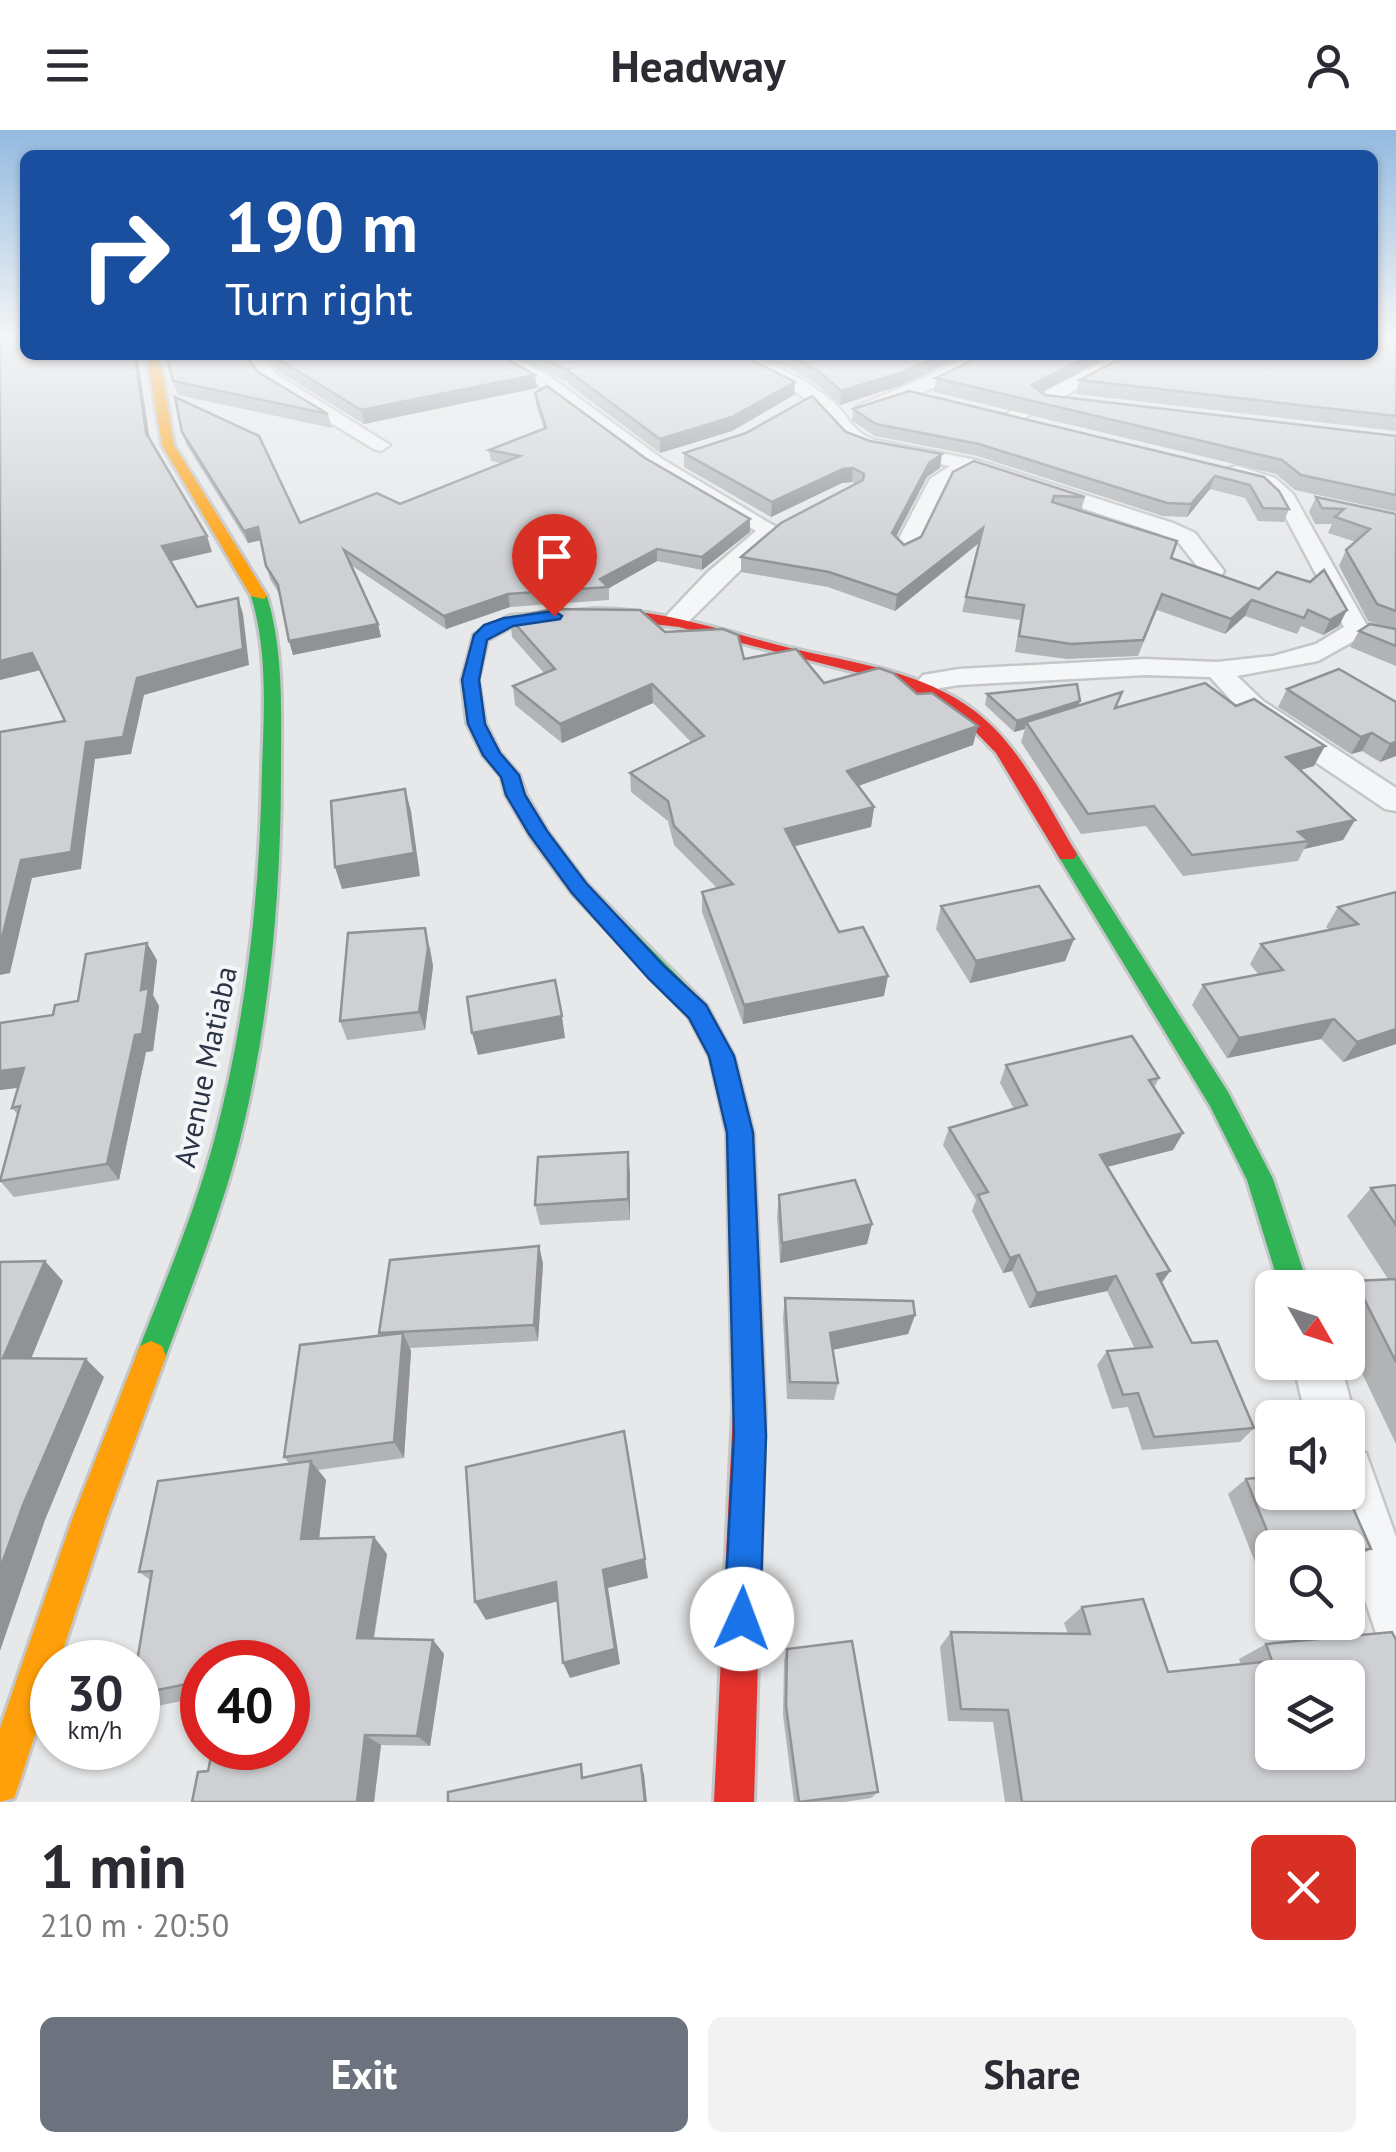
<!DOCTYPE html>
<html lang="en">
<head>
<meta charset="utf-8">
<style>
	:root { --surface:#fff; --page:#f2f2f3; --text:#2b2b33; --muted:#7c7c81; --accent:#6c737f }
	body { margin:0; font-family:"PT Sans",sans-serif; background:var(--page); color:var(--text); height:100vh; display:flex; flex-direction:column; font-size:38px; white-space:nowrap }
	* { box-sizing:border-box; margin:0 }
	p { font-size:32px; color:var(--muted) }
	.icon { flex:none; width:55px; height:55px; fill:none; stroke:currentColor; stroke-width:2; stroke-linecap:round; stroke-linejoin:round }
	.map { position:relative; height:1672px; overflow:hidden }
	.details { display:flex; flex-direction:column; background:var(--surface); flex:1 }
	.details>* { flex:none }
	.guide { position:absolute; left:20px; top:20px; width:1358px; height:210px; border-radius:15px; box-shadow:0 2px 8px #0004; background:#1a4fa0; color:#fff; overflow:hidden }
	.needle { width:65px; rotate:129deg }
	.tools { position:absolute; left:1255px; top:1140px; display:grid; gap:20px }
	.tools a { display:grid; place-items:center; width:110px; height:110px; border-radius:15px; background:var(--surface); box-shadow:0 2px 8px #0004; font-size:50px }
	.speed { position:absolute; left:30px; top:1510px; display:flex; gap:20px; font-size:50px; font-weight:700; text-align:center }
	.speed>* { display:grid; place-content:center; width:130px; height:130px; border-radius:50%; background:var(--surface); box-shadow:0 2px 8px #0004; line-height:1 }
	.speed small { font-size:25px; font-weight:400 }
	.speed .limit { border:15px solid #d22; background:#fff; color:#111 }
	.pin { position:absolute; display:grid; place-items:center; width:85px; height:85px; color:#fff; margin:-102px -42px; border-radius:50% 50% 50% 0; rotate:-45deg; box-shadow:0 0 10px #0007 }
	.pin .icon { rotate:45deg }
	.me { position:absolute; width:110px; margin:-55px; rotate:2deg; stroke-linejoin:round; filter:drop-shadow(0 0 8px #0008) }
	.turn { display:flex; align-items:center; gap:35px; height:210px; padding:0 40px; font-size:45px }
	.turn .icon { width:130px; height:130px; stroke-width:2.5 }
	.turn b { display:block; font-size:70px; line-height:85px }
	.round { display:grid; place-items:center; flex:none; width:105px; height:105px; border-radius:15px; background:var(--page) }
	.summary { display:flex; align-items:center; justify-content:space-between; height:170px; padding:0 40px }
	h1 { font-size:60px; font-weight:700; line-height:75px }
	.cta { display:flex; gap:20px; margin-top:auto; padding:20px 40px }
	.cta a { flex:1; height:115px; border-radius:15px; background:var(--accent); color:#fff; font-size:40px; font-weight:700; line-height:115px; text-align:center }
	.cta a+a { background:var(--page); color:var(--text) }
	header { display:flex; justify-content:space-between; align-items:center; height:130px; padding:0 40px; background:var(--surface); font-size:45px; font-weight:700 }
	.map>svg:first-child { display:block }
	.lines { fill:none; stroke-linecap:round; stroke-linejoin:round }
	.street-casing { stroke:#c4c6c8; stroke-width:5 }
	.fast-casing { stroke:#c4c6c8; stroke-width:6 }
	.slow-casing { stroke:#c4c6c8; stroke-width:6 }
	.jam-casing { stroke:#c4c6c8; stroke-width:6 }
	.street { fill:#f5f6f7; fill-rule:evenodd }
	.fast { fill:#30b455; fill-rule:evenodd }
	.slow { fill:#ff9f0a; fill-rule:evenodd }
	.jam { fill:#e5322d; fill-rule:evenodd }
	.wall { fill:#b1b3b5 }
	.shaded-wall { fill:#909294 }
	.building { fill:#ced0d3; stroke:#909294; stroke-width:2.5; fill-rule:evenodd }
	.route { fill:#1a73e8; stroke:#114b97; stroke-width:2.5 }
	.labels { text-anchor:middle; stroke-width:8; stroke-linejoin:round; paint-order:stroke }
	.street-label { font-size:30px; fill:#2b3445; stroke:#f4f6f9 }
</style>
</head>
<body>
<header><svg class="icon" aria-label="menu" viewBox="0 0 24 24"><path d="M4 6h16M4 12h16M4 18h16"/></svg>Headway<svg class="icon" aria-label="person" viewBox="0 0 24 24"><circle cx="12" cy="8" r="4"/><path d="M4 21q1-7 8-7t8 7"/></svg></header>
<div class="map">
<svg width="1396" height="1672" viewBox="0 0 1396 1672">
	<rect width="100%" height="100%" fill="#e6e8ea"/>
	<g class="lines">
		<g class="street-casing">
			<g id="street">
				<path d="M243,225H260L276,244L390,315L381,321L374,319L264,252Z"/>
				<path d="M485,225H506L549,246L662,329L781,400L686,494H668L665,489L668,484L708,442L756,401L648,337L537,254Z"/>
				<path d="M725,225C760,225 808,249 834,273C851,288 849,300 874,310L976,330L1173,393L1195,403L1224,441L1221,446H1205L1179,413L1157,403L971,341L948,353L912,425H896L893,420L930,349L950,336L869,321L846,312L823,281L799,264Z"/>
				<path d="M977,225H998L912,268L865,282L856,277Z"/>
				<path d="M1119,225H1140L1013,294H1001L998,290L1030,268Z"/>
				<path d="M1237,336L1275,348L1293,364L1366,494L1396,501V515L1361,507L1318,531L1237,546L1263,571L1396,658V681L1385,679L1243,583L1210,547L1145,545L959,555L940,558L925,566L916,564L912,558L923,545L959,539L1145,529L1217,532L1273,526L1316,514L1344,497L1277,371L1261,356L1230,346V338Z"/>
				<path d="M1293,1232H1340L1355,1288L1348,1305V1288H1306Z"/>
				<path d="M1348,1316L1366,1323L1396,1407V1515L1377,1506L1329,1362H1348Z"/>
			</g>
		</g>
		<g class="fast-casing">
			<g id="fast">
				<path d="M259,461L267,466C284,522 281,582 281,640C281,763 270,890 240,1010C221,1084 192,1155 166,1226L162,1236L151,1241L140,1236L136,1226C164,1155 194,1084 214,1011C246,891 260,764 262,640C264,582 268,522 251,466Z"/>
				<path d="M596,479L601,481V487L514,495L487,510L478,550L485,593L500,623L519,645L526,665L547,701L586,753L706,875L734,927L753,1003L765,1281L760,1292L749,1297L738,1292L733,1281L727,1003L710,927L689,887L572,763L532,709L506,665L501,646L483,625L467,593L462,550L474,505L510,486Z"/>
				<path d="M1067,717L1074,719L1228,962L1273,1049L1309,1158H1280L1247,1050L1210,976L1057,724Z"/>
			</g>
		</g>
		<g class="slow-casing">
			<g id="slow">
				<path d="M147,225H157L161,237L174,315L267,466L264,469L251,466L162,315Z"/>
				<path d="M151,1211L162,1216L166,1226L107,1387L59,1532H52V1553L19,1654L14,1668L0,1672V1598L73,1387L136,1226L140,1216Z"/>
			</g>
		</g>
		<g class="jam-casing">
			<g id="jam">
				<path d="M596,479C664,479 725,502 790,518C853,533 923,541 976,582C1022,618 1047,675 1077,724L1074,729H1060L996,623L963,589L937,572L879,548L679,497L591,487V481Z"/>
				<path d="M749,1265L760,1270L765,1281L754,1672H714L733,1281L738,1270Z"/>
			</g>
		</g>
		<use href="#street" class="street"/>
		<use href="#fast" class="fast"/>
		<use href="#slow" class="slow"/>
		<use href="#jam" class="jam"/>
	</g>
	<g class="wall">
		<path d="M1396,204V301L1076,264L1080,250Z"/>
		<path d="M265,225H500L537,258L364,294L278,241Z"/>
		<path d="M509,225H742L794,265L732,301L660,323L568,254V252Z"/>
		<path d="M750,225H869L864,227L866,228L874,225H968L899,256L840,275L819,256L789,238Z"/>
		<path d="M983,225H1111L1041,262L1045,265L1396,306V382L1295,360L1276,344L934,262L936,248Z"/>
		<path d="M258,242L328,284L332,298L178,265L173,251Z"/>
		<path d="M535,263L645,328L750,402L702,440L657,431L609,458V470L510,477L446,499L351,435L378,494L381,507L293,525L280,465L270,449L261,410L248,413L186,314L182,302L300,393L400,374L501,333L491,331L489,320L544,299L536,274Z"/>
		<path d="M853,279L1264,347L1289,379L1284,392L1258,391L1245,368L1210,359L1187,387L1163,386L977,326L875,306L852,291Z"/>
		<path d="M846,302L940,338L927,347L896,407L904,415L921,407L953,342L1085,367L1081,381L1171,428L1259,459L1277,442L1339,496L1323,505L1301,496L1297,504L1245,486L1225,504L1157,480L1138,526L1067,529L1015,522L1020,490L962,482L979,413L895,481L828,457L741,442V427L856,354L852,352L842,353L771,387L684,337V323Z"/>
		<path d="M1316,367L1396,384V536L1350,517L1359,501L1393,499L1368,491L1339,436L1346,420L1356,412L1328,403L1332,394H1315L1309,382Z"/>
		<path d="M510,488L665,502L744,529L824,553L973,615L858,656L874,677L871,697L794,716L839,802L884,866L743,894L702,782V762L717,758L674,715L668,691L631,662L630,643L691,612L653,573L562,613L515,575L513,556L544,543L512,507Z"/>
		<path d="M1287,559L1396,572V626L1380,632L1362,621L1351,624L1278,577Z"/>
		<path d="M987,564L1079,576L1116,578L1314,636L1300,640L1355,690L1343,710L1304,719L1298,731L1183,746L1146,696L1081,704L1021,612L1025,599L1014,602L985,575Z"/>
		<path d="M1396,762V914L1343,932L1321,909L1227,928L1192,875L1203,855L1258,844L1250,834L1261,814L1330,800L1326,797L1338,777Z"/>
		<path d="M941,776L1074,809L1065,831L970,853L936,799Z"/>
		<path d="M430,816L433,836L425,900L347,910L340,891Z"/>
		<path d="M157,830L153,865L159,876L153,921L146,922L119,1050L14,1067L0,1051V1048L18,985L12,978L18,958L0,960V893L53,885Z"/>
		<path d="M1006,935L1159,948L1154,958L1183,1003L1173,1020L1107,1037L1170,1141L1162,1153L1192,1213L1254,1298L1240,1312L1142,1320L1128,1277L1112,1279L1097,1235L1107,1221L1135,1219L1107,1161L1029,1178L1012,1141L1003,1143L972,1081L976,1070L943,1015L949,998L1014,979L1000,953Z"/>
		<path d="M630,1043V1090L540,1095L535,1075Z"/>
		<path d="M1396,1055V1314L1348,1214V1159L1355,1151L1388,1149L1347,1086L1371,1058Z"/>
		<path d="M779,1065L872,1094L867,1114L780,1133L777,1086Z"/>
		<path d="M539,1116L543,1134L538,1211L410,1218L411,1221L404,1328L318,1340L326,1350L319,1409L374,1407L387,1424L374,1509L433,1510L444,1524L430,1616L381,1615L374,1672H192L208,1641L288,1532H202V1567L157,1576L138,1568V1532L150,1450L139,1442L289,1333L284,1327L380,1205L379,1203Z"/>
		<path d="M785,1168L915,1185L908,1204L833,1220L838,1253L834,1270L787,1269L783,1187Z"/>
		<path d="M1246,1349L1371,1419L1348,1433V1418H1272V1441L1259,1442L1228,1364Z"/>
		<path d="M1082,1477L1168,1542L1241,1535L1239,1529L1266,1514L1396,1672H1005L993,1592L948,1591L940,1517L951,1502L1068,1504L1064,1493Z"/>
		<path d="M787,1519L878,1662L871,1668L844,1672H794L783,1585L784,1530Z"/>
	</g>
	<g class="shaded-wall">
		<path d="M135,225H137L151,317L146,303Z"/>
		<path d="M941,225H968L899,256L840,275L841,261Z"/>
		<path d="M1090,225H1111L1030,269L1032,255Z"/>
		<path d="M535,245L537,258L364,294L361,280Z"/>
		<path d="M795,252L794,265L732,301L660,323V309Z"/>
		<path d="M942,324L940,338L927,347L890,418L892,403L929,333Z"/>
		<path d="M853,338L852,352L842,353L771,387L772,372L843,339Z"/>
		<path d="M1215,346L1210,359L1187,387L1191,374Z"/>
		<path d="M750,389V402L702,440V427Z"/>
		<path d="M258,397L262,410L248,413L244,401Z"/>
		<path d="M983,398L980,412L895,481L897,465Z"/>
		<path d="M207,406L212,422L168,432L162,416Z"/>
		<path d="M657,419V431L609,458L600,449Z"/>
		<path d="M508,464L510,477L446,499L444,486Z"/>
		<path d="M238,468L243,484L249,535L144,565L131,624L95,629L81,739L32,748L10,843L0,845V816L21,730L86,612L137,548Z"/>
		<path d="M1252,470L1245,486L1225,504L1231,489Z"/>
		<path d="M1347,480L1339,496L1323,505L1330,490Z"/>
		<path d="M378,494L381,507L293,525L289,511Z"/>
		<path d="M32,523L41,540L0,550V531Z"/>
		<path d="M652,554L653,573L562,613L560,594Z"/>
		<path d="M1080,571L1077,582L1026,592L1025,599L1014,602L1017,591Z"/>
		<path d="M978,596L973,615L844,661L847,641Z"/>
		<path d="M1372,603L1362,621L1351,624L1361,607Z"/>
		<path d="M1396,612V626L1380,632L1390,614Z"/>
		<path d="M1325,616L1314,636L1276,647L1286,627Z"/>
		<path d="M405,659L411,681L420,746L342,759L335,737Z"/>
		<path d="M874,677L871,697L784,719L785,699Z"/>
		<path d="M1355,690L1343,710L1304,719L1309,711L1298,702Z"/>
		<path d="M425,798L433,836L425,900L419,882Z"/>
		<path d="M1074,809L1065,831L970,853L976,831Z"/>
		<path d="M147,813L157,830L153,865L159,876L153,921L146,922L119,1050L107,1034L135,905Z"/>
		<path d="M888,846L884,866L743,894L744,875Z"/>
		<path d="M562,886L565,908L478,925L472,903Z"/>
		<path d="M1334,889L1321,909L1227,928L1239,908Z"/>
		<path d="M1396,899V914L1343,932L1357,912Z"/>
		<path d="M24,938L37,955L0,960V941Z"/>
		<path d="M1183,1003L1173,1020L1091,1041L1100,1025Z"/>
		<path d="M628,1022L630,1043V1090L628,1069Z"/>
		<path d="M872,1094L867,1114L780,1133L782,1113Z"/>
		<path d="M539,1116L543,1134L538,1211L534,1195Z"/>
		<path d="M1019,1125L1012,1141L1003,1143L1010,1128Z"/>
		<path d="M45,1131L63,1151L24,1246L3,1228Z"/>
		<path d="M1170,1141L1159,1156L1157,1144Z"/>
		<path d="M1116,1146L1107,1161L1029,1178L1037,1163Z"/>
		<path d="M915,1185L908,1204L826,1221L830,1203Z"/>
		<path d="M403,1203L411,1221L404,1328L394,1312Z"/>
		<path d="M86,1229L104,1247L45,1390L0,1521V1439L23,1375Z"/>
		<path d="M311,1331L326,1350L317,1426L301,1409Z"/>
		<path d="M374,1407L387,1424L371,1522L357,1508Z"/>
		<path d="M645,1429L648,1448L608,1458L620,1534L570,1548L563,1533L603,1440Z"/>
		<path d="M556,1452L563,1470L486,1490L475,1472Z"/>
		<path d="M433,1510L444,1524L430,1616L417,1606Z"/>
		<path d="M365,1605L381,1615L374,1672H357Z"/>
		<path d="M641,1635L644,1644L647,1672H645Z"/>
	</g>
	<g class="building">
		<path d="M0,204H25V225H135L146,303L207,406L162,416L197,477L238,468L243,519L137,548L123,607L86,612L71,722L21,730L0,816V602L65,591L32,523L0,531Z"/>
		<path d="M1372,204H1396V286L1080,250L1127,225H1372Z"/>
		<path d="M166,225H245L258,242L328,284L173,251Z"/>
		<path d="M272,225H500L535,245L361,280Z"/>
		<path d="M535,225H742L795,252L732,287L660,309L567,240L572,238L565,239Z"/>
		<path d="M789,225H860L866,228L874,225H941L900,243L841,261L820,242Z"/>
		<path d="M983,225H1090L1032,255L1045,265L1396,306V365L1301,345L1282,330L936,248Z"/>
		<path d="M547,256L645,328L750,389L702,427L657,419L600,449L608,457L508,464L444,486L344,420L378,494L289,511L278,455L266,436L258,397L244,401L182,302L175,267L259,306L300,393L377,363L400,374L520,326L489,320L546,298L535,263Z"/>
		<path d="M909,261L1264,347L1279,361L1289,379L1263,378L1250,355L1215,346L1191,374L1167,373L979,314L876,294L853,279Z"/>
		<path d="M812,266L846,302L870,311L942,324L929,333L892,403L904,415L921,407L953,342L974,331L1085,367L1054,366L1052,372L1177,411L1171,428L1259,459L1277,442L1310,452L1324,440L1347,480L1330,490L1308,480L1304,488L1252,470L1231,489L1162,464L1143,510L1071,514L1019,506L1024,475L966,467L983,398L897,465L829,442L741,427L781,393L863,350L864,344L853,338L843,339L772,372L684,323L746,303Z"/>
		<path d="M1316,367L1396,384V481L1377,474L1346,420L1370,399L1335,387L1344,379L1322,378Z"/>
		<path d="M552,479L640,480L665,502L723,499L738,505L744,529L796,519L824,553L879,538L893,543L917,564L932,563L978,596L847,641L874,677L785,699L839,802L863,797L888,846L744,875L702,762L733,754L674,696L668,671L630,643L704,606L652,554L560,594L513,556L555,539L510,488Z"/>
		<path d="M1370,494L1396,499V516L1359,501Z"/>
		<path d="M1339,539L1396,572V612L1390,614L1372,603L1361,607L1287,559Z"/>
		<path d="M1205,553L1236,576L1254,569L1325,616L1286,627L1355,690L1298,702L1309,711L1192,725L1154,676L1088,684L1026,592L1122,562L1115,578Z"/>
		<path d="M1077,554L1080,571L1017,591L987,564Z"/>
		<path d="M405,659L414,723L335,737L331,671Z"/>
		<path d="M1039,756L1074,809L976,831L941,776Z"/>
		<path d="M1396,762V899L1357,912L1334,889L1239,908L1203,855L1283,840L1261,814L1358,794L1338,777Z"/>
		<path d="M425,798L428,818L419,882L340,891L348,803Z"/>
		<path d="M147,813L141,860L149,858L142,904L135,905L107,1034L0,1051L20,976L12,978L24,938L0,941V893L53,885L55,875L78,871L86,824Z"/>
		<path d="M555,850L562,886L472,903L467,867Z"/>
		<path d="M1132,906L1159,948L1149,950L1183,1003L1100,1025L1170,1141L1157,1144L1192,1213L1217,1211L1254,1298L1154,1307L1138,1263L1123,1265L1107,1221L1152,1217L1116,1146L1037,1163L1019,1125L1010,1128L978,1065L988,1062L949,998L1027,975L1006,935Z"/>
		<path d="M628,1022V1069L535,1075L538,1027Z"/>
		<path d="M855,1050L872,1094L782,1113L779,1065Z"/>
		<path d="M1396,1055V1095L1371,1058Z"/>
		<path d="M539,1116L534,1195L379,1203L390,1130Z"/>
		<path d="M45,1131L3,1228L86,1229L23,1375L0,1439V1132Z"/>
		<path d="M1396,1149V1232L1355,1151Z"/>
		<path d="M785,1168L913,1171L915,1185L830,1203L838,1253L790,1252Z"/>
		<path d="M403,1203L394,1312L284,1327L300,1215Z"/>
		<path d="M624,1301L645,1429L603,1440L615,1519L563,1533L556,1452L475,1472L466,1337Z"/>
		<path d="M311,1331L301,1409L374,1407L357,1508L433,1510L417,1606L365,1605L357,1672H192L198,1642L208,1641L213,1618H288V1532H202V1551L138,1564L137,1532L152,1441L139,1442L158,1351Z"/>
		<path d="M1272,1346V1362H1346L1371,1419L1348,1421V1418H1274L1246,1349Z"/>
		<path d="M1143,1469L1168,1542L1272,1531L1266,1514L1392,1502L1396,1510V1672H1022L1008,1580L961,1579L951,1502L1090,1504L1082,1477ZM1272,1548H1348V1622H1272Z"/>
		<path d="M852,1511L878,1662L799,1672L786,1576L787,1519Z"/>
		<path d="M581,1634L582,1648L641,1635L645,1672H448V1662Z"/>
	</g>
	<linearGradient id="sky" x2="0" y2="1"><stop stop-color="#93bae0"/><stop offset="0.47" stop-color="#f4f5f6"/><stop offset="1" stop-color="#f4f5f6" stop-opacity="0"/></linearGradient>
	<rect width="1396" height="438" fill="url(#sky)"/>
	<path class="route" d="M554,481L562,486L560,489L513,496L487,510L479,550L485,594L500,623L519,645L525,665L547,701L586,753L665,837L706,875L734,926L753,1003L766,1306L760,1489L755,1502L742,1507L730,1502L724,1489L734,1306L727,1003L709,926L689,888L649,849L572,763L529,704L506,665L501,647L483,625L468,594L462,550L474,505L484,495L504,488Z"/>
	<g class="labels">
		<g class="street-label">
			<text transform="translate(206 937) rotate(-78)" y="10">Avenue Matiaba</text>
		</g>
	</g>
</svg>
<div class="tools">
<a><svg class="needle" viewBox="-14 -14 28 28"><path d="M0-13l5 13h-10z" fill="#e53935"/><path d="M0 13l5-13h-10z" fill="#7c7c81"/></svg></a>
<a><svg class="icon" aria-label="sound" viewBox="0 0 24 24"><path d="M4 9h4l5-4v14l-5-4H4zM17 9q2 3 0 6"/></svg></a>
<a><svg class="icon" aria-label="search" viewBox="0 0 24 24"><circle cx="10" cy="10" r="6"/><path d="M15 15l6 6"/></svg></a>
<a><svg class="icon" aria-label="layers" viewBox="0 0 24 24"><path d="M12 4l9 5-9 5-9-5zM3 14l9 5 9-5"/></svg></a>
</div>
<div class="speed"><div>30<small>km/h</small></div><div class="limit">40</div></div>
<div class="pin" style="left:554px;top:486px;background:#d93025"><svg class="icon" aria-label="arrive" viewBox="0 0 24 24"><path d="M6 21V4h12l-3 4 3 4H6"/></svg></div>
<svg class="me" style="left:742px;top:1489px" viewBox="-20 -20 40 40"><circle r="19" fill="#fff"/><path d="M0-13L10 11 0 6-10 11z" fill="#1a73e8"/></svg>
<div class="guide">
<div class="turn"><svg class="icon" aria-label="right" viewBox="0 0 24 24"><path d="M7 20v-9h11M14 6l5 5-5 5"/></svg><div><b>190 m</b>Turn right</div></div>
</div>
</div>
<section class="details">
<div class="summary"><div><h1>1 min</h1><p>210 m · 20:50</p></div><a class="round" style="background:#d93025;color:#fff"><svg class="icon" aria-label="close" viewBox="0 0 24 24"><path d="M6 6l12 12M18 6L6 18"/></svg></a></div>
<div class="cta"><a>Exit</a><a>Share</a></div>
</section>
</body>
</html>
